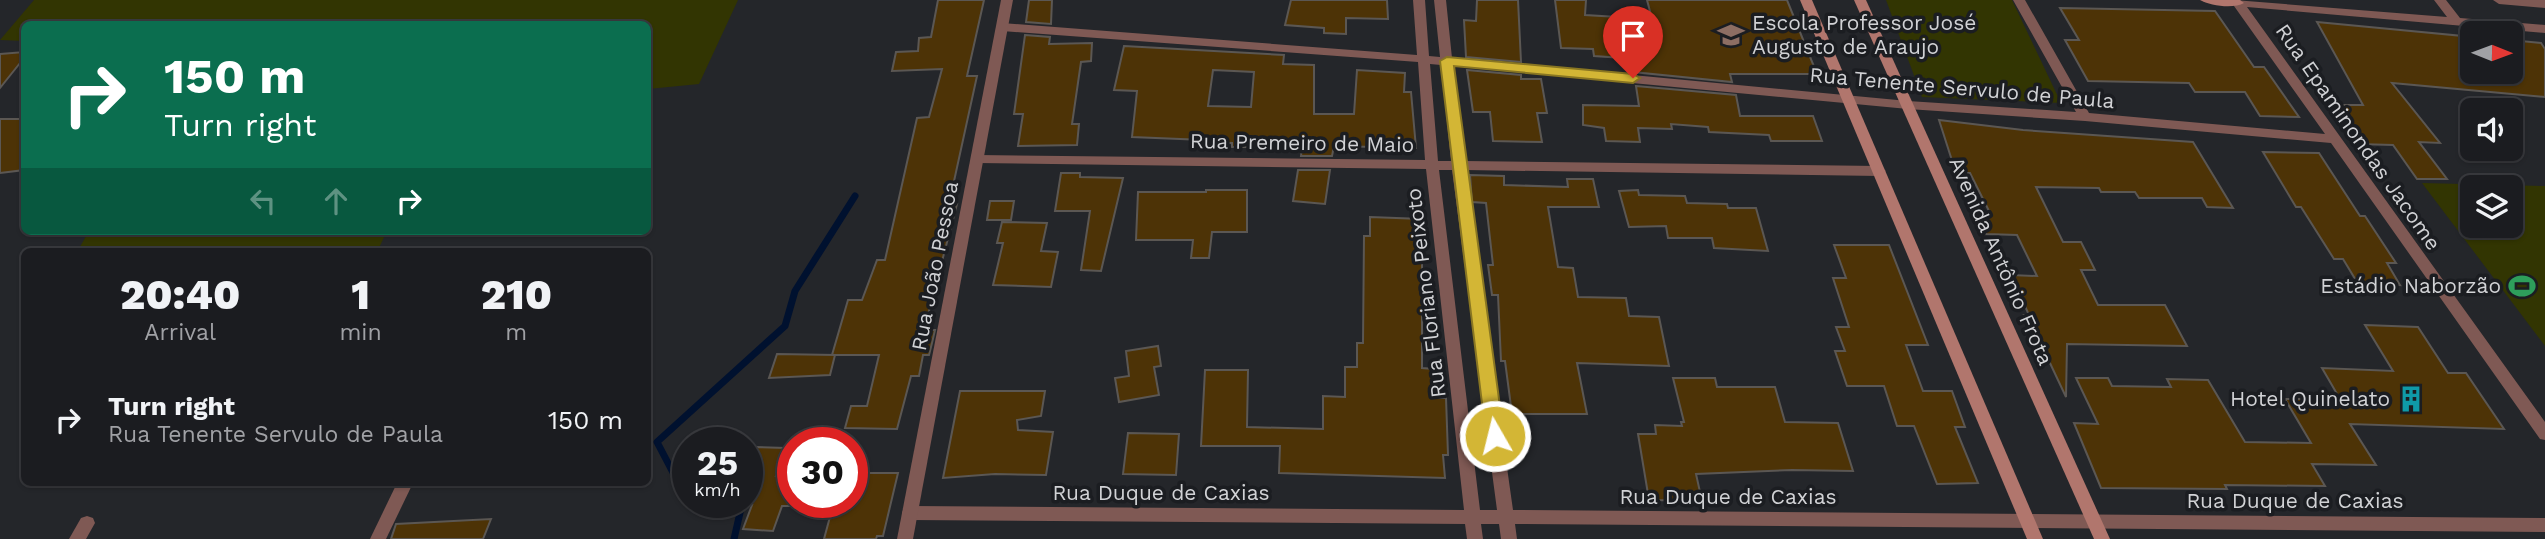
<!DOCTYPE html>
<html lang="en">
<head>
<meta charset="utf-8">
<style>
	:root { --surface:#1b1c20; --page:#242529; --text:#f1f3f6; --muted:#a0a1a5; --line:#393a3e }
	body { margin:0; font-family:"Work Sans",sans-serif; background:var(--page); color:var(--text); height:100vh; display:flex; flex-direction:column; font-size:26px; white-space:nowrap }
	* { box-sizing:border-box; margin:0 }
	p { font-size:23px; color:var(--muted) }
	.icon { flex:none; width:38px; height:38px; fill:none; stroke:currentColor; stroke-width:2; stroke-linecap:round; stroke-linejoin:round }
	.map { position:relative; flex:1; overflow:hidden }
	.side { position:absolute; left:21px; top:248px; width:630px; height:238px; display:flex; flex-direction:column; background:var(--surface); border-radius:10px; box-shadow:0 2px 5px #0004,0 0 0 2px var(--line) }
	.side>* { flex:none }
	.hud { position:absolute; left:21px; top:21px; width:630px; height:214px; border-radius:10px; box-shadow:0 2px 5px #0004,0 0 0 2px var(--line); background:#0b6e4f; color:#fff; overflow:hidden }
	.needle { width:46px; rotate:91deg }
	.fabs { position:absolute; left:2460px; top:21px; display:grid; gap:14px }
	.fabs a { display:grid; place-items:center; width:63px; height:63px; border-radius:10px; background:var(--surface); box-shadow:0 2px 5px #0004,0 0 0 2px var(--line); font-size:35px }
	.speed { position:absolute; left:672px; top:427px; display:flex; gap:14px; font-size:35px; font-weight:700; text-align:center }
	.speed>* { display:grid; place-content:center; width:91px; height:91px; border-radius:50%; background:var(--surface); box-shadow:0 2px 5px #0004,0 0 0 2px var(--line); line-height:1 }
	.speed small { font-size:18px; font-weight:400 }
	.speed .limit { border:10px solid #d22; background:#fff; color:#111 }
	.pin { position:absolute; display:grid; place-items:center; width:60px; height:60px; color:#fff; margin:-72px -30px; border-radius:50% 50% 50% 0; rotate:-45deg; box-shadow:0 0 7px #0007 }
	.pin .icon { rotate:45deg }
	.me { position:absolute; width:77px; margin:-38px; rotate:352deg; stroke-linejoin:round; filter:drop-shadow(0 0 5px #0008) }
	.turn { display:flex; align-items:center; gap:24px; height:147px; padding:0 28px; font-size:32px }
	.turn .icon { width:91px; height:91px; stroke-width:2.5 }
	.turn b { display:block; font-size:49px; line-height:60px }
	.lanes { display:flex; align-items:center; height:66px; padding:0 28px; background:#0003; justify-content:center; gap:35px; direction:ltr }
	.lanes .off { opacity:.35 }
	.eta { display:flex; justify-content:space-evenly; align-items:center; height:119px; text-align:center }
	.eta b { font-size:42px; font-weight:800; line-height:49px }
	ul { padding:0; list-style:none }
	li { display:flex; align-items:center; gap:21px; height:105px; padding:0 28px }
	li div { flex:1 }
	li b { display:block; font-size:26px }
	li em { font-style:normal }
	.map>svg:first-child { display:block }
	.green { fill:#323502; fill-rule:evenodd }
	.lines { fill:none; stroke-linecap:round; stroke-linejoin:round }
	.stream { stroke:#00112f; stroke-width:7 }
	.building { fill:#4d3306; stroke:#5b5753; stroke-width:2; fill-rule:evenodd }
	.minor { fill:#7f5954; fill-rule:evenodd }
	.tertiary { fill:#7f5954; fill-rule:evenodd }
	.secondary { fill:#b1766d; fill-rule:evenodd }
	.route { fill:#d3b635; stroke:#897622; stroke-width:2 }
	.labels { text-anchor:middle; stroke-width:7; stroke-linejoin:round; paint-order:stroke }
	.poi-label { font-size:21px; fill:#d1d2d5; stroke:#1b1d21; text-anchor:end }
	.street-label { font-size:21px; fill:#d1d2d5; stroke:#1b1d21 }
</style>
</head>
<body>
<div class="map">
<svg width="2545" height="539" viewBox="0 0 2545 539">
	<rect width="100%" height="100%" fill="#24262a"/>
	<g class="green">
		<path d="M34,0H738L699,84L648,89V24H24V41L0,40Z"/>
		<path d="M1886,0H2012L2061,103L1922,97Z"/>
		<path d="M2422,183L2545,186V346ZM2511,187V226H2473V187Z"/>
		<path d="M89,231H387L377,252H77Z"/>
	</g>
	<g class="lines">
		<g class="stream">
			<path d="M688,485L679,484L657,442L785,326L795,291L855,196"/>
			<path d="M734,539L742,504L739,502"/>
		</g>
	</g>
	<g class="building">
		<path d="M938,0H984L967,76H977L949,204H957L924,330H935L932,343L929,355H923L919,376H911L897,429L845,428L851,406H867L879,355H832L848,300H862L877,260H885L917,118L929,117L942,69L892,71L896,52L918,51L919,38L931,37Z"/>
		<path d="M1029,0H1052L1051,24L1026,22Z"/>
		<path d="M1291,0H1387L1388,19L1346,18V34L1324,33V28L1285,25Z"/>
		<path d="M1477,0H1518L1521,62L1466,57L1464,20L1476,21Z"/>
		<path d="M1555,0H1586L1585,15L1652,19L1647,0H1787L1817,74H1730L1732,82L1633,72L1631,62H1623V58L1594,56L1593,49L1561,48Z"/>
		<path d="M2060,8L2215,11L2254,67H2264L2299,117L2260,116L2245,92H2195L2189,83L2088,81L2065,40H2079Z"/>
		<path d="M2317,22L2473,37V72H2511V40L2541,43L2545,49V97L2392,83L2440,143L2419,142L2447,179H2417L2393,145L2357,144L2328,105H2363Z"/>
		<path d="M1025,35L1050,37L1049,44L1092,43L1091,61L1081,62L1072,124H1079L1077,145L1018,146L1023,114H1014Z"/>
		<path d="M1124,46L1284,55L1283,64L1314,65V114H1354L1357,70L1405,73L1404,92H1411L1416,148L1334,146L1332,156H1301L1303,140H1260V147H1232V143L1204,142V140L1132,137L1137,91L1114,90ZM1213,70L1254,72L1251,107L1208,106Z"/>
		<path d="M24,52V58L0,88V54Z"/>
		<path d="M1467,70L1521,75V79H1541L1547,113H1537L1542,142L1493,141L1490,112H1473Z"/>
		<path d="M1636,86L1736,95L1740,116H1813L1822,141H1771L1769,135L1709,132L1708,127L1671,124L1672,129L1638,128L1640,142L1606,141L1604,128L1583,125V105L1639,106Z"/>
		<path d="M0,119H24V170L0,173Z"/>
		<path d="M1939,120L2023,130L2193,142L2233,208L2207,207L2202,198H2139L2135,192H2101L2099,188L2036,187L2063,242H2081L2095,270H2081L2098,305H2165L2187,346L2067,344L2066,397L2041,344H2037L2024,315H2029L2011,275L2037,276L2017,235L1986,234L1977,213H1990L1970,173H1956Z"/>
		<path d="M2263,152L2319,153L2360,216H2365L2396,263H2387L2400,285L2357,282L2343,259H2334L2301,207H2296Z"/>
		<path d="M1298,170H1330L1325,204L1293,201Z"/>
		<path d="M1061,173H1080V177L1123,178L1101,271L1081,270L1090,211H1055Z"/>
		<path d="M1470,175L1504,176V185L1568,187L1567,179H1593L1599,207H1548L1558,267L1573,268L1578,297L1626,298L1629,316L1659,317L1669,366L1577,363L1587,414H1512L1505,361H1501L1498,295H1492L1488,265H1493L1486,203L1472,202Z"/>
		<path d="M1206,190H1247V232H1212L1209,258H1191L1193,240H1136L1138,192H1206Z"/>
		<path d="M1638,190L1639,195L1685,196L1687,203L1727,204L1728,208H1756L1768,251L1714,248L1712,238H1668L1666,226L1629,227L1619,191Z"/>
		<path d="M990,201H1014L1011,220H987Z"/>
		<path d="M1370,217L1422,219V368L1434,369L1436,398H1446L1448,455H1443L1445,478L1279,473L1280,446H1201L1205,370H1248L1247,427L1323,429V396L1345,397V367H1357V343H1363L1364,236H1370Z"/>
		<path d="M1002,222L1047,223L1041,251L1058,252L1051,287L993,285L1003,243H997Z"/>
		<path d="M1834,245H1889L1928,345H1906L1923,391H1952L1965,427H1955L1978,483L1937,484L1914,426H1897L1884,386H1847L1835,351H1845L1836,327H1849L1833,278H1846Z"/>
		<path d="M2365,325L2418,327L2448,373H2466L2504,429L2350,424L2376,465L2312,464L2325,486L2225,485L2227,489L2101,488L2074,423L2098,424L2076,378H2108L2112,386L2171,387L2167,379L2208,380L2245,442L2311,443L2285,399H2340L2322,368L2393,371Z"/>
		<path d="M1158,346L1161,366L1154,367L1159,395L1119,402L1115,378L1129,376L1126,351Z"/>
		<path d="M777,354L835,355L830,375L769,378Z"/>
		<path d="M1673,378H1715L1717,387H1775L1785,422L1838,423L1853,471L1792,470L1696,474L1702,501L1649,500L1638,434H1656L1655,425L1682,426L1681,422H1684Z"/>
		<path d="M960,391H1045L1041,416L1017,420L1018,430L1053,432L1046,475L995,474L943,478Z"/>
		<path d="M1128,433L1179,434L1176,475L1123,474Z"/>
		<path d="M753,447L785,448L776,476H793V506H782L773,531L743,529L752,505H744L747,502L753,470L747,469Z"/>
		<path d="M856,473H898L883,536H877L876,539H824L834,502H852Z"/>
		<path d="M491,519L483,539H391L396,524Z"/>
	</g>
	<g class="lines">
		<g class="minor">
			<path d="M1413,0H1425L1429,56L1440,57L1434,0H1446L1452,58L1908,101L2076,112L2013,0H2025L2089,113L2325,134L2234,6V0L2447,17L2434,0H2446L2460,18L2545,25V33L2247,7L2545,422V440L2540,439L2331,143L2085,121L1908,109L1453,66L1464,161L1879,166L1886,171L1879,176L1465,170L1513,510L2545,518V532L1515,524L1517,539H1501L1499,524H1481L1483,539H1467L1465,524L910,520L904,518L902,513L904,508L910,506L1464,510L1426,169L977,163L971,159L977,155L1425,160L1418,62L1002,31L996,27L1002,23L1417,55ZM1430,64L1441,65L1451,161H1438ZM1439,170H1452L1497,510H1480Z"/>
			<path d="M2493,0H2545V8L2499,4Z"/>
			<path d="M397,483H413L386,539H370Z"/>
			<path d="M87,516L93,518L95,523L86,539H69L81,518Z"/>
		</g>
		<path class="tertiary" d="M1001,0H1013L913,539H897Z"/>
		<g class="secondary">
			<path d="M1800,0H1812L2043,539H2027Z"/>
			<path d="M1854,0H1866L2110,539H2094Z"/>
			<path d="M2200,0H2240L2244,3C2234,9 2210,6 2200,0Z"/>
		</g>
	</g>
	<path class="route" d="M1447,57L1633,74L1640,78L1633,83L1454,66L1504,436L1501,441L1495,443L1489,441L1486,436L1440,61Z"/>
	<defs>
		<g id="school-bare" transform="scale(2.1)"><path d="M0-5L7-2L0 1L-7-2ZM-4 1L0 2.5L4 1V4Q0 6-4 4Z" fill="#8d6e63" stroke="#1b1d21" stroke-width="2.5" paint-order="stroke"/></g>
		<g id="stadium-bare" transform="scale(2.1)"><path d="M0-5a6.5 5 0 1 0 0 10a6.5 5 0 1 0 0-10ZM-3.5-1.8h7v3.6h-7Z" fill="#2e9e5b" stroke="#1b1d21" stroke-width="2.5" paint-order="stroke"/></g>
		<g id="building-bare" transform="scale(2.1)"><path d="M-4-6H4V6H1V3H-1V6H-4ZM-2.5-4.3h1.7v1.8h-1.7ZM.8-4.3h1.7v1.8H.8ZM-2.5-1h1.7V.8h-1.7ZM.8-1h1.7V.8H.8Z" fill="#0f9aa8" stroke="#1b1d21" stroke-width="2.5" paint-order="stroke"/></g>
	</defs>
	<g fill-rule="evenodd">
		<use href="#school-bare" x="1731" y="35"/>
		<use href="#stadium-bare" x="2522" y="286"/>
		<use href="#building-bare" x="2411" y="399"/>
	</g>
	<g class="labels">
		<g class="poi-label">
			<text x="1752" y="30" text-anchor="start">Escola Professor José<tspan x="1752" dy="24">Augusto de Araujo</tspan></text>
			<text x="2501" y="293">Estádio Naborzão</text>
			<text x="2390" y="406">Hotel Quinelato</text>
		</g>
		<g class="street-label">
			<text transform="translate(1962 88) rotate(5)" y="7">Rua Tenente Servulo de Paula</text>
			<text transform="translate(2358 137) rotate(55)" y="7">Rua Epaminondas Jacome</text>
			<text transform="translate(1302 143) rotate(1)" y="7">Rua Premeiro de Maio</text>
			<text transform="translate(2001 261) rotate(66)" y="7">Avenida Antônio Frota</text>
			<text transform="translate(935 266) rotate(-79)" y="7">Rua João Pessoa</text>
			<text transform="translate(1426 293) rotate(-97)" y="7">Rua Floriano Peixoto</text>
			<text x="1161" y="500">Rua Duque de Caxias</text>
			<text x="1728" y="504">Rua Duque de Caxias</text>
			<text x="2295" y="508">Rua Duque de Caxias</text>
		</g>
	</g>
</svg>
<div class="fabs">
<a><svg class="needle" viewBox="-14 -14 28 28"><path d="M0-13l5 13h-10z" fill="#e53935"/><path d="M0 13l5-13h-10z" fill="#a0a1a5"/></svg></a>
<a><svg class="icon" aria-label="sound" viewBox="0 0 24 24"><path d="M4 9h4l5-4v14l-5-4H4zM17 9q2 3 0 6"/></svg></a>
<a><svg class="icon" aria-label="layers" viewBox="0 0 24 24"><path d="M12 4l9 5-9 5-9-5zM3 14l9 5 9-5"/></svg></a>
</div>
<div class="speed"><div>25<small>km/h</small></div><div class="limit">30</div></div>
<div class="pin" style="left:1633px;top:78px;background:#d93025"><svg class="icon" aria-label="arrive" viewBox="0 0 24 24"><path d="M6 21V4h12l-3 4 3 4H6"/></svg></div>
<svg class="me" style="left:1495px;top:436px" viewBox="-20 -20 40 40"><circle r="17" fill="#d3b635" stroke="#fff" stroke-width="3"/><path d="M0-11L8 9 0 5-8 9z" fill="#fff"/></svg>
<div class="hud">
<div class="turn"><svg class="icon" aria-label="right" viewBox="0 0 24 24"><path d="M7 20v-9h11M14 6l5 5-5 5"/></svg><div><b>150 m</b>Turn right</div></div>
<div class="lanes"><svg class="icon off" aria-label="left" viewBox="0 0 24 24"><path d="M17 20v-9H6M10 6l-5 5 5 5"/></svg><svg class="icon off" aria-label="ahead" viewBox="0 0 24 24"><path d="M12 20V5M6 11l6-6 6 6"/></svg><svg class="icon" aria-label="right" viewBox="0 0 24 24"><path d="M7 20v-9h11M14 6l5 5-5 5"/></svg></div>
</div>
<section class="side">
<div class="eta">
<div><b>20:40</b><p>Arrival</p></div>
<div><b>1</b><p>min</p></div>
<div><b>210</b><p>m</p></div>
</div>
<ul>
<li><svg class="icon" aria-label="right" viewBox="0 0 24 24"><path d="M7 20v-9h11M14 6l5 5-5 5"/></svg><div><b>Turn right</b><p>Rua Tenente Servulo de Paula</p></div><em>150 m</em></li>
</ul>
</section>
</div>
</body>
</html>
